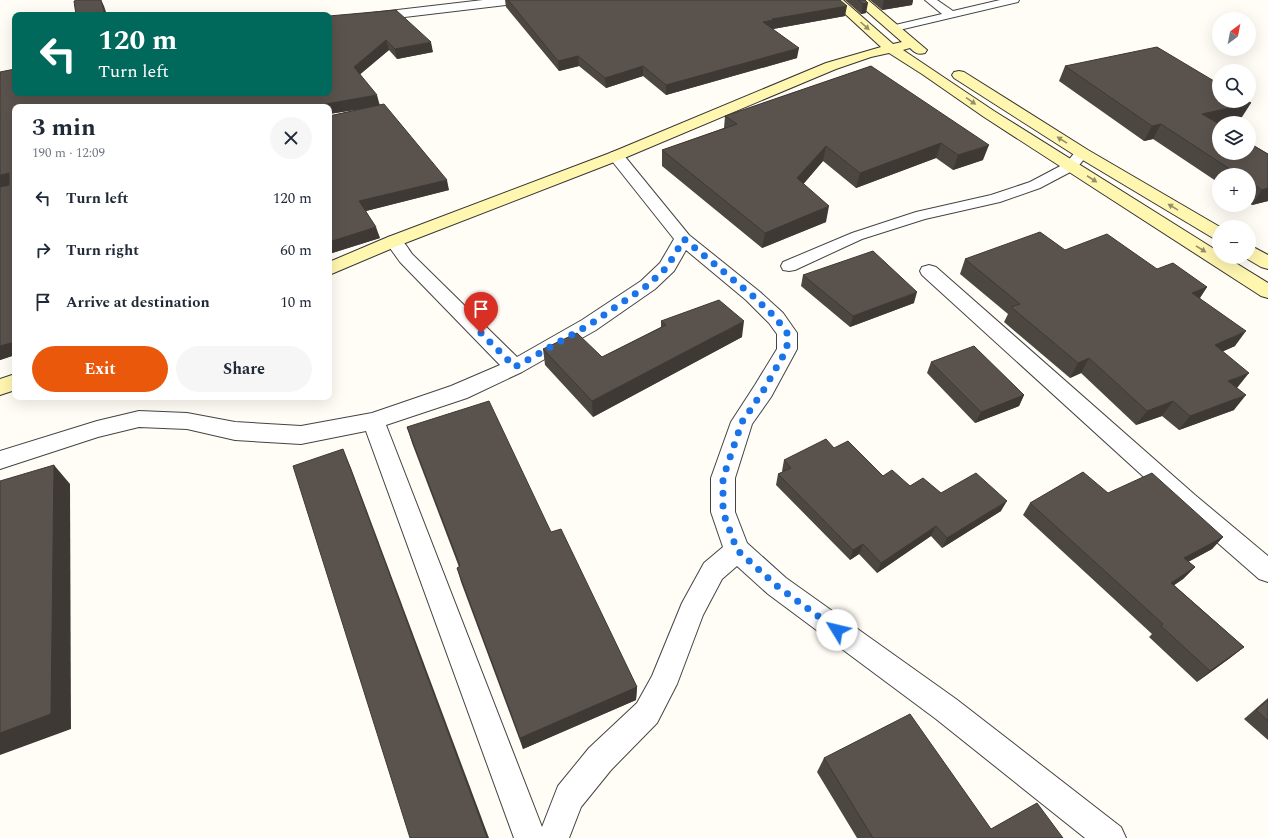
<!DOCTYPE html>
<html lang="en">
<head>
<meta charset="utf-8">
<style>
	:root { --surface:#fff; --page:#f6f6f7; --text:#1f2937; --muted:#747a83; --accent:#ea580c }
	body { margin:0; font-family:Spectral,serif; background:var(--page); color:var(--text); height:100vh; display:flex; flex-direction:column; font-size:15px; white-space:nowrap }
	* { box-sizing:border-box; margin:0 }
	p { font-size:13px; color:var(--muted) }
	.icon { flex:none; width:22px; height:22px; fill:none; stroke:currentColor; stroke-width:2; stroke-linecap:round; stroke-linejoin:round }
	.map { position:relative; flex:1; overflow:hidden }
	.panel { position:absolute; left:12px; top:104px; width:320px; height:296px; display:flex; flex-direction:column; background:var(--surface); border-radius:8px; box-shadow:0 4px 16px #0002 }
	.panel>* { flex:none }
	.top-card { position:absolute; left:12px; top:12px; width:320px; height:84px; border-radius:8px; box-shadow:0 4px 16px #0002; background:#00695c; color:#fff; overflow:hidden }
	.needle { width:26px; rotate:32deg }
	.controls { position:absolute; left:1212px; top:12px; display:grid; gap:8px }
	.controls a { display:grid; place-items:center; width:44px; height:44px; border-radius:50%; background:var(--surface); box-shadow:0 4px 16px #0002; font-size:20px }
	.pin { position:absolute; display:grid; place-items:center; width:34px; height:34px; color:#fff; margin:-41px -17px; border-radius:50% 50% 50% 0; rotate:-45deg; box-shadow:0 0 4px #0007 }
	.pin .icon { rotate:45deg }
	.me { position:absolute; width:44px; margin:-22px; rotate:306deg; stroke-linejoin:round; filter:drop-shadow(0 0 3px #0008) }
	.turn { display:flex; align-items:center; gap:14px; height:84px; padding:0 20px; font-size:18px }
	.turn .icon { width:52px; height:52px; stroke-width:2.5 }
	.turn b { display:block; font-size:28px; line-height:34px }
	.round { display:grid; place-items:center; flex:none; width:42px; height:42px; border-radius:21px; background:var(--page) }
	.head { display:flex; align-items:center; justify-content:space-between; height:68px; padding:0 20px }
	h1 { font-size:24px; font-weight:700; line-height:30px }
	.primary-button { display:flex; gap:8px; margin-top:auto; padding:8px 20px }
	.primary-button a { flex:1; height:46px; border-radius:24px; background:var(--accent); color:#fff; font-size:16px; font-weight:700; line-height:46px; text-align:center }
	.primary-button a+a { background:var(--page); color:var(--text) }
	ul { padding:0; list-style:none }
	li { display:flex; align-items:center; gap:12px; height:52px; padding:0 20px }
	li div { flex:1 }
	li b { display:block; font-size:15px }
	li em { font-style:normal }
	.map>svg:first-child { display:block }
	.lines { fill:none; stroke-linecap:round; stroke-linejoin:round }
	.lane-casing { stroke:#444; stroke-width:2 }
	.street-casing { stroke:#444; stroke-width:2 }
	.secondary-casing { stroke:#333; stroke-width:2 }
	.lane { fill:#fff; fill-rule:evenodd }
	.street { fill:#fff; fill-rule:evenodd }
	.secondary { fill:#fff6b0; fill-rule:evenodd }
	.wall { fill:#4d4742 }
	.shaded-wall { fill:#3f3936 }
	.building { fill:#5a524d; stroke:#3f3936 }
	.oneway { fill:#948f68 }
	.route { stroke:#1a73e8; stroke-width:7; stroke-dasharray:0 12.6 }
</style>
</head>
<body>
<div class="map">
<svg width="1268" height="838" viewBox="0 0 1268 838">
	<rect width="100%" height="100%" fill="#fffdf5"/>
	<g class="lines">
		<g class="lane-casing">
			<g id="lane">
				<path d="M925,0H937L953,11L1000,0H1019L1018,2L895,31L891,30L889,28L891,26L942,14Z"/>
				<path d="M1082,149L1087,150L1089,153L1076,169L1040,188L1000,202L925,219L862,239L795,270L789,271L783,270L781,266L783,262L852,233L916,212L991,195L1030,182L1066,163L1077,150Z"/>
			</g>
		</g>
		<g class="street-casing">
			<g id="street">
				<path d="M483,0H521L519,3L515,4L329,26V18Z"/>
				<path d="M616,151L622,153L689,235L760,292L783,313L797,333V349L771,397L752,424L735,478V512L747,543L786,578L956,699L1121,827L1126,838H1085L936,719L768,594L737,566L722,579L703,615L677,684L657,723L611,770L581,807L569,838H514L366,431L301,444L235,440L187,429L139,427L98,437L0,469V451L97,421L139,411L187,413L235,422L301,426L372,413L451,386L500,365L400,262L385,241L388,237C401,234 405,244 412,254L517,357L582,320L641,281L660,263L674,239L608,156L610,153ZM686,250L746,300L769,323L777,334V349L755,385L731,422L711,478V512L723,547L704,563L682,603L652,676L637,703L589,748L558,786L542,827L386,425L467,398L522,372L596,330L655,289L674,271Z"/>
				<path d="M929,265L936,267L1195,495L1268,556V582L1259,579L1179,509L922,275L920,271L922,267Z"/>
			</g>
		</g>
		<g class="secondary-casing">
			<g id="secondary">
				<path d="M830,0H843L893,44L902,42L854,0H868L927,50L925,53C918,55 915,53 910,48L903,50L994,111L1219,252V257H1226L1268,283V298L1261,296L984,117L922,74L889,53L871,57L836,69L622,159L400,245L329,275V262L388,237L610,153L826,63L881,47Z"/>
				<path d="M959,71L964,72L1088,150L1220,227L1219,239L1213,238L1076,156L954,78L952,75L954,72Z"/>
				<path d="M1249,246L1255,248L1268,255V269L1261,267L1244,257H1249Z"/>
				<path d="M15,374V390L0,395V379Z"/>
			</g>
		</g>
		<use href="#lane" class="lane"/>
		<use href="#street" class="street"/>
		<use href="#secondary" class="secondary"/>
	</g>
	<g class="wall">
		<path d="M505,0H840L845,16L773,29L797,58L666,95L643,76L606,88L579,66L559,71L506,7Z"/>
		<path d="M845,0H865L866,13L861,14Z"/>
		<path d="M870,0H913L912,5L882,10Z"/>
		<path d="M329,16L433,52L397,59L389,50L360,74L380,105L449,190L366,211L380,238L329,254V116L361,109L329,114L15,107V355L0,360L15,93Z"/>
		<path d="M871,66L983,160L953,170L936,158L856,188L823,161L803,184L826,222L762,248L662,166V150L724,128L725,116Z"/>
		<path d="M1065,66L1242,117L1218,123L1268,154V201L1252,205L1249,203V175H1219V183L1153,139L1144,141L1059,81Z"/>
		<path d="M1065,250L1157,269L1207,287L1200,298L1235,346L1223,351L1237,388L1234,410L1179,430L1162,416L1136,425L1081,373L1070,378L1004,322L1008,314L960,274L965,259Z"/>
		<path d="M803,275L914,303L850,327L801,286Z"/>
		<path d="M661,321L742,337L593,417L545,365L543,349L602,357L661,327Z"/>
		<path d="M931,362L1024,395L1019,406L975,423L927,373Z"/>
		<path d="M407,427L551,532L637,687L636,700L523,749L461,582L457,568L459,567L412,443Z"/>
		<path d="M834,448L883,476L910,486L941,493L1001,511L942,548L931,536L877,573L859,554L850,560L776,485L778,474L783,472L782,471L784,460Z"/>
		<path d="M1108,493L1223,537L1212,549L1188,562L1195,567L1183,579L1174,585L1244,647L1230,658L1197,682L1149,637L1152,634L1023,515L1030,503Z"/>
		<path d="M1268,698V740L1244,719Z"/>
		<path d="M824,758L991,829L1063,838H857L817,772Z"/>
	</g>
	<g class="shaded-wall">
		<path d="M101,0L104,6L107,15H105Z"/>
		<path d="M884,0H913L912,5L882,10Z"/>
		<path d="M868,3L866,13L861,14L863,4Z"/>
		<path d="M847,6L845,16L773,29L763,22L772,19Z"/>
		<path d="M386,40L389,50L357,77L354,67Z"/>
		<path d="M431,42L433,52L397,59L395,49Z"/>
		<path d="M799,48L797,58L666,95V85Z"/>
		<path d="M578,56L579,66L559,71L558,61Z"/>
		<path d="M643,66V76L606,88L605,78Z"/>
		<path d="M377,95L380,106L329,114V107H325L326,104Z"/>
		<path d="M1251,103L1242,117L1194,129L1202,114Z"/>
		<path d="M1161,124L1153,139L1144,141L1152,126Z"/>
		<path d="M941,143L936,158L856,188L860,173Z"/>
		<path d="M989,145L983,160L953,170L958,155Z"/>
		<path d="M826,146L823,161L795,194L797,178Z"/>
		<path d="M9,173L15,184L0,188V175Z"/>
		<path d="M447,180L449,190L362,212L359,201Z"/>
		<path d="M1268,188V201L1252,205L1262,190Z"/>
		<path d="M829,206L826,222L762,248L765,233Z"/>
		<path d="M376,227L380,238L329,254V242Z"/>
		<path d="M1207,287L1197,302L1192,293Z"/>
		<path d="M917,292L914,303L850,327L853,316Z"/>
		<path d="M744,321L742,337L593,417L592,401Z"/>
		<path d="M1246,331L1235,346L1204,360L1215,345Z"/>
		<path d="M15,342V355L0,360V346Z"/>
		<path d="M1089,358L1081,373L1070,378L1078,363Z"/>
		<path d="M1249,373L1237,388L1217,395L1228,381Z"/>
		<path d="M1024,395L1019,406L975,423L981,412Z"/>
		<path d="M1246,395L1234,410L1179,430L1190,416Z"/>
		<path d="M1173,401L1162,416L1136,425L1147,411Z"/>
		<path d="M343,449L351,468L489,838H487Z"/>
		<path d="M54,465L70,484L71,729L0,755V733Z"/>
		<path d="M1007,501L1001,511L942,548L947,538Z"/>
		<path d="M936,526L931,536L877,573L881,563Z"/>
		<path d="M1223,537L1212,549L1173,570L1184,558Z"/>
		<path d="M863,544L859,554L850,560L853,550Z"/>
		<path d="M1195,567L1183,579L1160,595L1171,583Z"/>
		<path d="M1244,647L1230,658L1197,682L1210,671Z"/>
		<path d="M637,687L636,700L523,749L520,738Z"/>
	</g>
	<g class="building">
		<path d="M78,0H101L105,15H76L74,1Z"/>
		<path d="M508,0H840L847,6L772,19L774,20L763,22L799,48L666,85L643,66L605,78L578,56L558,61Z"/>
		<path d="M858,0H865L868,3L863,4Z"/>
		<path d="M396,10L431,42L395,49L386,40L354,67L377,95L326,104L325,107H15V342L0,346V187L9,185V173L0,175V72L15,69V93H329V16Z"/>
		<path d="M1157,47L1219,84V101H1248L1251,103L1202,114L1219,124V153H1249V143L1268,154V188L1262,190L1249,181V175H1239L1161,124L1152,126L1065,66Z"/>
		<path d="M871,66L989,145L958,155L941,143L860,173L826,146L797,178L829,206L765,233L662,150L737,124L725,116Z"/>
		<path d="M384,104L447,180L359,201L376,227L329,242V116Z"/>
		<path d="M1040,232L1065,250L1107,234L1157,269L1173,263L1207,287L1192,293L1246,331L1215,345L1249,373L1228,381L1246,395L1190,416L1173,401L1147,411L1089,358L1078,363L1011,307L1020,304L965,259Z"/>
		<path d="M873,251L917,292L853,316L803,275Z"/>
		<path d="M719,300L744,321L592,401L543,349L577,333L602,357L666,325L661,321Z"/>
		<path d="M974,346L1024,395L981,412L931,362Z"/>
		<path d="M489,401L551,532L561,529L637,687L520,738L457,568L460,566L407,427Z"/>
		<path d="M826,439L834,448L848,441L883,476L892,470L910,486L923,478L941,493L976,473L1007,501L947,538L936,526L881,563L863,544L853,550L778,474L791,468L784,460Z"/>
		<path d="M343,449L487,838H410L293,466Z"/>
		<path d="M54,465L51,714L0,733V481Z"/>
		<path d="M1083,472L1108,493L1152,473L1223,537L1184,558L1195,567L1171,583L1244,647L1210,671L1161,626L1163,624L1030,503Z"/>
		<path d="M1268,700V721L1256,710Z"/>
		<path d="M910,714L991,829L1037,803L1063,838H873L824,758Z"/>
	</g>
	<defs><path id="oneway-solid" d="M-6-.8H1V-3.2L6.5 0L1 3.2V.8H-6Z"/></defs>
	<g class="oneway">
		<use href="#oneway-solid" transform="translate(865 26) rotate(42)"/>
		<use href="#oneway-solid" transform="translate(971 101) rotate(35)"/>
		<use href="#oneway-solid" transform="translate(1062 140) rotate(-148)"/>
		<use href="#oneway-solid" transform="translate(1092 179) rotate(33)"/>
		<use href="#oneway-solid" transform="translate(1173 207) rotate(-149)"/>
		<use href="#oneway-solid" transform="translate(1201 249) rotate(32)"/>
	</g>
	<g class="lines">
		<path class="route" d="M481,333L515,367L589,325L648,285L667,267L684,239L753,296L776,318L787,333V349L763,391L742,422L723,478V512L737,550L777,586L837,630"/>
	</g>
</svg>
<div class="controls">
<a><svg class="needle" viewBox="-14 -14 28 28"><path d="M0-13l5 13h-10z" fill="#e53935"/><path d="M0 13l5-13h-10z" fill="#747a83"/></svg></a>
<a><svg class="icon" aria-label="search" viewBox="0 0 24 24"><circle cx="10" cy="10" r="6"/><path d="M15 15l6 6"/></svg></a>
<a><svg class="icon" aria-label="layers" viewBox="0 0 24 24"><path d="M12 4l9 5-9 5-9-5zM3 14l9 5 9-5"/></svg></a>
<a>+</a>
<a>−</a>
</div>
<div class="pin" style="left:481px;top:333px;background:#d93025"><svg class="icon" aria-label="arrive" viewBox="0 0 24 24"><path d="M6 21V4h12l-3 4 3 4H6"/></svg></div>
<svg class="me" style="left:837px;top:630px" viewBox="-20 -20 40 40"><circle r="19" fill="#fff"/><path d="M0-13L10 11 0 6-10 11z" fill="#1a73e8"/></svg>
<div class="top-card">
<div class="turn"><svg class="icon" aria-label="left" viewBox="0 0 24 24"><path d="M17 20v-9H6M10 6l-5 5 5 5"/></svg><div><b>120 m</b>Turn left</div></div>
</div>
<section class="panel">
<div class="head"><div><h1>3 min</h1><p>190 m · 12:09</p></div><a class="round"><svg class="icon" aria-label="close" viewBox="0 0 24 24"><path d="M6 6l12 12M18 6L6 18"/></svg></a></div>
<ul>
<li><svg class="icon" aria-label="left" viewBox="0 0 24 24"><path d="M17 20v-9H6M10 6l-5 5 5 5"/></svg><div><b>Turn left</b></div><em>120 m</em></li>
<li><svg class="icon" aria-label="right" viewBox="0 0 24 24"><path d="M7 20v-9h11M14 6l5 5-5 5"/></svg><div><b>Turn right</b></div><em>60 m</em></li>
<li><svg class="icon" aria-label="arrive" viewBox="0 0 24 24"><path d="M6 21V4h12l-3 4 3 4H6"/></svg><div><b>Arrive at destination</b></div><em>10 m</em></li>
</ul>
<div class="primary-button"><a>Exit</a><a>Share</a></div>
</section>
</div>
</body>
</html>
